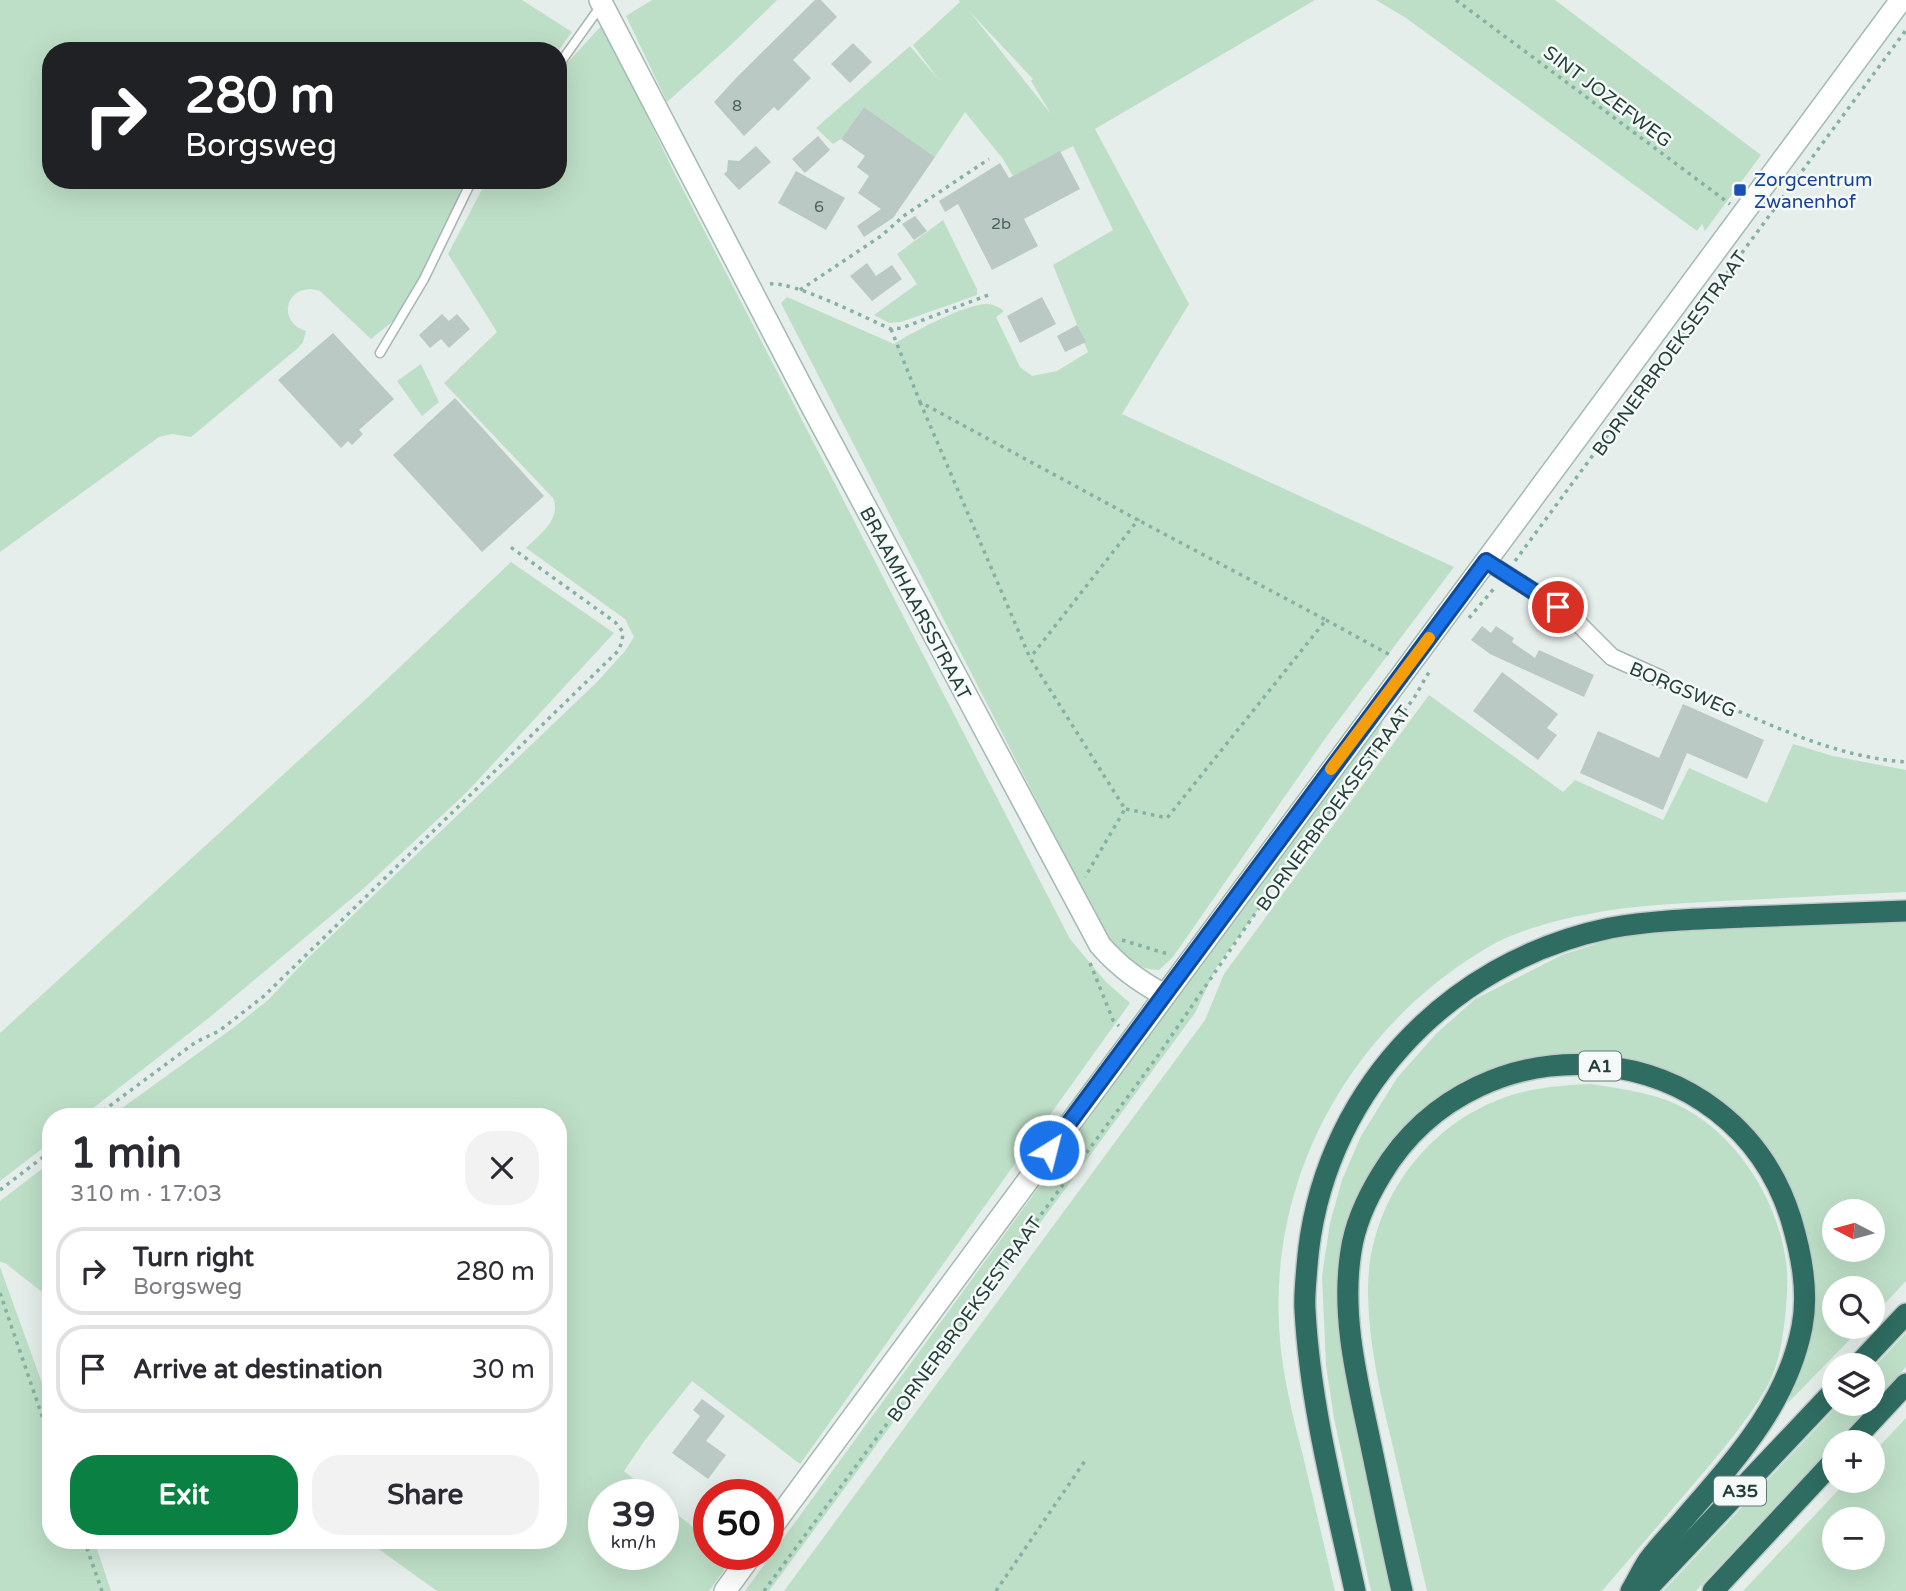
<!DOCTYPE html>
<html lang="en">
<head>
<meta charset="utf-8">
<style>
	:root { --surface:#fff; --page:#f2f2f3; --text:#2b2b33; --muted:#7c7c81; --line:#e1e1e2; --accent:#0b8043 }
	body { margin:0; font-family:"Varela Round",sans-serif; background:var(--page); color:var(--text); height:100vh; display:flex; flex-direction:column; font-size:26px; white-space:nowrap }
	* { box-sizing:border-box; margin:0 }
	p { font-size:23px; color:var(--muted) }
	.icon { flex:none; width:38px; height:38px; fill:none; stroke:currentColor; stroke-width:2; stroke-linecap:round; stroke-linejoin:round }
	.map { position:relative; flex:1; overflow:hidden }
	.panel { position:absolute; left:42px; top:1108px; width:525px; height:441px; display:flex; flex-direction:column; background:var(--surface); border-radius:28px; box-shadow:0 7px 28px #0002 }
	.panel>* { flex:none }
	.guide { position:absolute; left:42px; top:42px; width:525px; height:147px; border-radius:28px; box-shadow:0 7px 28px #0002; background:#202124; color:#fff; overflow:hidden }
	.needle { width:46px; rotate:276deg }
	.controls { position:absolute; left:1822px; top:1199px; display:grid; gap:14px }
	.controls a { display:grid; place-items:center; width:63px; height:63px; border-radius:50%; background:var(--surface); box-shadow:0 7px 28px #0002; font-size:35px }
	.speed { position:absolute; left:588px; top:1479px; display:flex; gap:14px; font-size:35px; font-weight:700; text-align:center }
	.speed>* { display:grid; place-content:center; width:91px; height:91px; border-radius:50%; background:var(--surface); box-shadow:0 7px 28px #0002; line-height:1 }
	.speed small { font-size:18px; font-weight:400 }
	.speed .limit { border:10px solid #d22; background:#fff; color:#111 }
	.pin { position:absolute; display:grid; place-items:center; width:60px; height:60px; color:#fff; margin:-30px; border:4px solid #fff; border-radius:50%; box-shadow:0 2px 7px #0007 }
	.me { position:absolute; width:77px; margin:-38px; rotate:36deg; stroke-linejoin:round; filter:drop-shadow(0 0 5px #0008) }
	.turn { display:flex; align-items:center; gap:24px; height:147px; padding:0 28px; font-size:32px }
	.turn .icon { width:91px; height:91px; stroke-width:2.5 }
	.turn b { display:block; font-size:49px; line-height:60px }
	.round { display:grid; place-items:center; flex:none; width:74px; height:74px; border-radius:28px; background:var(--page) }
	.summary { display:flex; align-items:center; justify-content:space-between; height:119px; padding:0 28px }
	h1 { font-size:42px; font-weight:700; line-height:52px }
	.primary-button { display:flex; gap:14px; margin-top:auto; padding:14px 28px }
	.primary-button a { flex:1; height:80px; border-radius:28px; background:var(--accent); color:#fff; font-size:28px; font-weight:700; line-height:80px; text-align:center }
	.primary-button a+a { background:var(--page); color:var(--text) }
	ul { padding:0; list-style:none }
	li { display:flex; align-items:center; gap:21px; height:88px; margin:0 14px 10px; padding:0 14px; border:4px solid var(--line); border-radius:28px }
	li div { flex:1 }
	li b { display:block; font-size:26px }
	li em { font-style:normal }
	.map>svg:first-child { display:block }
	.green { fill:#bedfc7; fill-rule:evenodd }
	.building { fill:#bac9c3 }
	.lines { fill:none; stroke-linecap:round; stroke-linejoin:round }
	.lane-casing { stroke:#a7b6b1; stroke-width:11 }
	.street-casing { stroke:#a7b6b1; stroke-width:19 }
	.secondary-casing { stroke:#a3bab2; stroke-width:24 }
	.highway-casing { stroke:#c2cac8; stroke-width:24 }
	.path { stroke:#85b1a4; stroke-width:3.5; stroke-dasharray:3.5 5; stroke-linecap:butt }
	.lane { stroke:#fff; stroke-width:8 }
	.street { stroke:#fff; stroke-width:16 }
	.secondary { stroke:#fff; stroke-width:21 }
	.highway { stroke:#2f6c61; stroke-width:21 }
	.route-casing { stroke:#114b97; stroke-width:18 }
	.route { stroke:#1a73e8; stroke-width:12 }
	.slow { stroke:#f59e0b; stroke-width:12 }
	.transit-dot { fill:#1a4fb4; stroke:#f5faf8; stroke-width:2.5 }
	.labels { text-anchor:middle; stroke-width:5; stroke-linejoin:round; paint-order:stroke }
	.number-label { font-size:16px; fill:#4a625c }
	.shield { fill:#f5faf8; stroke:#637872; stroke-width:2 }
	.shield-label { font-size:18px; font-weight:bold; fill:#244039 }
	.street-label { font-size:19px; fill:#244039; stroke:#f5faf8 }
	.transit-label { font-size:19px; fill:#164399; stroke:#f5faf8; text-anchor:start }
</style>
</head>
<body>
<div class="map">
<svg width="1906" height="1591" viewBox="0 0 1906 1591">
	<rect width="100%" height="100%" fill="#e5eeea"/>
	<g class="green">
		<path d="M0,0H522L572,32L558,51H51V180H468L413,294L398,317L371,339L320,291C288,280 274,321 306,331L303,342L298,348L191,437L172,434L159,437L0,552Z"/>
		<path d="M652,0H777L732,44L667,102L626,16Z"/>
		<path d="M959,0H1315L1095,129L1189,304L1122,414L1454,567L1329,733L1173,957L1159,970C1138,970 1127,958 1111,945L781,303L787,297L894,344C913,332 965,304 987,304C993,304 998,307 1003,310V312L996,317L1020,367L1032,376L1057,371L1088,352L1053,265L1113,230L1073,146L1013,176L1003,159L965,112L935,157L864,107L841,139L833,144L816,128L910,46L939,80L913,45L960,2ZM970,12L1033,79L1031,81L1051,114Z"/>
		<path d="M1376,0H1555L1761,155L1705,231L1702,224L1697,231L1406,18Z"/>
		<path d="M603,24L673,170L1070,939L1106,982L1130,1003L800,1464L692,1381L645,1440L624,1471L652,1494H604V1554H663V1503L709,1540V1554H726L732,1559L709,1591H437L366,1540H558V1116H111L237,1025L268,1000L306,960L597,682L625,651L634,637L625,619L526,548C539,535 562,519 553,498L444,383L497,332L448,254L487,180H558V73Z"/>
		<path d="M943,220L977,289V295L901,322L889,323L874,315L917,284L897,254Z"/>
		<path d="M421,364L439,402L422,416L397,381Z"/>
		<path d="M511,562L614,633L467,792L363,889L210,1017L83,1116H51V1142L0,1181V1033L366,699Z"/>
		<path d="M1429,695L1563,792L1575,780L1663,820L1689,768L1767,803L1793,744L1833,756L1906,770V892C1844,895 1783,898 1721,901C1677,904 1632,905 1589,914C1560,919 1515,931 1490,946C1356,1024 1271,1168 1279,1325C1281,1370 1292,1413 1303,1456C1314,1501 1324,1546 1335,1591H784L1205,1020L1224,974Z"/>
		<path d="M1389,706L1370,754L1216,968L1195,1013L769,1591H745Z"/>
		<path d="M1906,920V1281L1873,1316L1872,1288H1834V1326L1862,1327L1788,1403C1824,1303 1824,1187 1735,1115C1706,1091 1689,1081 1651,1072C1637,1069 1596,1055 1584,1057C1569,1059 1553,1068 1539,1074C1497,1089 1456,1104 1414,1120L1342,1268L1397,1591H1371L1334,1418L1326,1365L1322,1276L1330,1223L1342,1180L1361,1136L1397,1078L1436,1034L1475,999L1562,955L1626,934L1704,928ZM1834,1211H1872V1250H1834Z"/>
		<path d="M1591,1084C1621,1089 1650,1092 1678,1105C1734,1132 1775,1195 1785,1255C1789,1276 1787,1297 1785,1318C1782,1342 1779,1364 1768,1385C1747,1422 1719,1454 1692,1486C1662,1521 1632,1556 1602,1591H1427C1416,1543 1404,1495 1393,1447C1381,1397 1369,1347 1368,1295C1366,1209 1421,1128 1503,1098C1531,1088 1561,1085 1591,1084Z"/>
		<path d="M51,1162V1299L5,1263L0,1262V1201Z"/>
		<path d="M0,1267L51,1408V1540H94L111,1591H0Z"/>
		<path d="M1906,1333V1367L1873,1403V1368Z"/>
		<path d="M1839,1404H1872L1696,1591H1663Z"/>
		<path d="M1906,1418V1591H1743L1847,1481L1872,1480L1873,1453ZM1834,1519H1872V1558H1834Z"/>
	</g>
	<g class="building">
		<path d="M815,0H821L837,17L793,60L811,78L778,111L774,107L744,136L714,102L737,77Z"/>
		<path d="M853,43L872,62L850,83L831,64Z"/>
		<path d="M864,107L935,157L893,218L864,237L857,226L881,209L858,193L869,176L857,167L865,156L841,139Z"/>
		<path d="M818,136L830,150L805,173L792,159Z"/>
		<path d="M756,146L771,162L739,190L724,174L727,171L728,160L739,161Z"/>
		<path d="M1060,151L1080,189L1024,219L1038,246L992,270L958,204L945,212L939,201L1000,163L1009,178Z"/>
		<path d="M796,171L845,198L826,230L778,203Z"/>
		<path d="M915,216L927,231L914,240L902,224Z"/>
		<path d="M867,263L876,276L892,265L902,279L872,301L850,276Z"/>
		<path d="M1042,297L1056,324L1020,343L1007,316Z"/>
		<path d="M442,314L449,321L457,314L470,329L449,348L441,339L430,348L419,335Z"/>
		<path d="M1077,325L1086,342L1065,352L1057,336Z"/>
		<path d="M333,333L394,399L359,430L363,434L352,445L348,441L341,448L278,380Z"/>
		<path d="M455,398L544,496L482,552L393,455Z"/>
		<path d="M1482,626L1491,633L1496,626L1514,638L1512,642L1535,658L1539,650L1594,675L1584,697L1490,654L1471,640Z"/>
		<path d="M1502,672L1558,714L1547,728L1557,735L1538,760L1473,711Z"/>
		<path d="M1683,704L1764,740L1747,779L1687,753L1663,810L1580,773L1598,731L1659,758Z"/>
		<path d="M702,1399L725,1416L706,1441L726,1455L708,1479L672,1453L700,1416L693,1410Z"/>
	</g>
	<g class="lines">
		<g class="lane-casing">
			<g id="lane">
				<path d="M558,66L600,7"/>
				<path d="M380,353L424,279L472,180"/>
			</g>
		</g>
		<g class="street-casing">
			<path id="street" d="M1486,561L1558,607L1575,620L1612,657L1661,679"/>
		</g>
		<g class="secondary-casing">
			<g id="secondary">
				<path d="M600,0L811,405L1100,945C1119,967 1139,981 1164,995"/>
				<path d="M768,1532L1901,0"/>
				<path d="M725,1591L752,1554"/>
			</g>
		</g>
		<g class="highway-casing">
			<g id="highway">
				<path d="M1858,1365L1906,1314"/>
				<path d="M1852,1442L1906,1384"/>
				<path d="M1355,1591C1335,1499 1310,1405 1305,1310C1304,1296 1306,1280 1307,1266C1320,1097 1445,962 1610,928C1654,920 1699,919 1744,917C1798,915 1852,913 1906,911"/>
				<path d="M1402,1591C1390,1539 1380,1488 1369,1436C1356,1375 1341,1313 1351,1251C1355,1224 1367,1198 1381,1175C1479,1011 1733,1033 1791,1219C1801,1253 1809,1291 1802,1327C1787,1405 1734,1461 1684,1519C1672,1533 1659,1546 1648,1561C1642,1570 1637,1581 1631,1591"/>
				<path d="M1645,1591L1834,1391"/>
				<path d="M1713,1591L1834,1461"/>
			</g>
		</g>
		<g class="path">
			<path d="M1456,0L1730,204"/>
			<path d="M770,284C794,281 865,318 891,329L902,328L988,295"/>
			<path d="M800,290L881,236L905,215L989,159"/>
			<path d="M891,329L920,402L1138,520L1030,658"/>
			<path d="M920,402L1030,658L1125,809L1085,877"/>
			<path d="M1515,561L1906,30"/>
			<path d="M1469,618L1496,586"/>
			<path d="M1326,620L1392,656"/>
			<path d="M1676,685C1752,714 1822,756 1906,762"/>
			<path d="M1126,809L1167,818L1326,620L1138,520"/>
			<path d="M1122,940L1171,955"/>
			<path d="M1090,963L1113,1020L1119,1026"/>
			<path d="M96,1116L196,1042L219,1031L264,996L618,651L622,642L623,632L615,622L509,546"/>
			<path d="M0,1190L51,1151"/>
			<path d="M0,1293L51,1442"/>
			<path d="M84,1540L102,1591"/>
			<path d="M764,1591L1157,1057L1274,886L1414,698L1429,672"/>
			<path d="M996,1591L1087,1458"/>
		</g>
		<use href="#lane" class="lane"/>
		<use href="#street" class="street"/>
		<use href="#secondary" class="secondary"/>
		<use href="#highway" class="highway"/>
	</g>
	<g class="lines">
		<g class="route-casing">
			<path id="route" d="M1049,1150L1486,561L1558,607"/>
		</g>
		<use href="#route" class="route"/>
		<path class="slow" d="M1331,769L1429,638"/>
	</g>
	<rect class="transit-dot" x="1733" y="183" width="14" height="14" rx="3.5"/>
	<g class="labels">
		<g class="number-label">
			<text x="737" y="111">8</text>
			<text x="819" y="212">6</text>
			<text x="1001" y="229">2b</text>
		</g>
		<g class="shield">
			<rect x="1579" y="1051.5" width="42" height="29" rx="5"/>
			<rect x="1714" y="1476.5" width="52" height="29" rx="5"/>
		</g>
		<g class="shield-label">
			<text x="1600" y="1072">A1</text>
			<text x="1740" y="1497">A35</text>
		</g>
		<g class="street-label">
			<text transform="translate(1608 96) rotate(37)" y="7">SINT JOZEFWEG</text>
			<text transform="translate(1669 353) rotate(-54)" y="7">BORNERBROEKSESTRAAT</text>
			<text transform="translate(916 603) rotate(62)" y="7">BRAAMHAARSSTRAAT</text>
			<text transform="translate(1683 689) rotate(23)" y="7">BORGSWEG</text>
			<text transform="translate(1333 808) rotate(-54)" y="7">BORNERBROEKSESTRAAT</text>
			<text transform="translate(964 1319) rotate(-54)" y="7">BORNERBROEKSESTRAAT</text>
		</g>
		<g class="transit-label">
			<text x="1754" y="186">Zorgcentrum<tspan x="1754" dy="22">Zwanenhof</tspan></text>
		</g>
	</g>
</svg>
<div class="controls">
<a><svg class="needle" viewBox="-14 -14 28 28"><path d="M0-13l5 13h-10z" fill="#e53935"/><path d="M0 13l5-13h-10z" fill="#7c7c81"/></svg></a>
<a><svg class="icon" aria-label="search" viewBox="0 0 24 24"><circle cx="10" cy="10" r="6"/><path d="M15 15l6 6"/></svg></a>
<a><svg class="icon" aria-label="layers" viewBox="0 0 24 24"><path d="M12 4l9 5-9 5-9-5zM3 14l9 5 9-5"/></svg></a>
<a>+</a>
<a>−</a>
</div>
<div class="speed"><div>39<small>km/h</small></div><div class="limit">50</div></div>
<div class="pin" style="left:1558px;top:607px;background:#d93025"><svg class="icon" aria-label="arrive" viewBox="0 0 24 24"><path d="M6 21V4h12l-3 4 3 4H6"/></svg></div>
<svg class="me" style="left:1049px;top:1150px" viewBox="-20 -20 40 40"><circle r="17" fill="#1a73e8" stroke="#fff" stroke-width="3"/><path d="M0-11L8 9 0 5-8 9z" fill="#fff"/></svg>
<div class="guide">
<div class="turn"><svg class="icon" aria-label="right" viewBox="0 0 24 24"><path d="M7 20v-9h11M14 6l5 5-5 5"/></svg><div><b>280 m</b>Borgsweg</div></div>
</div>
<section class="panel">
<div class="summary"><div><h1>1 min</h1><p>310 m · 17:03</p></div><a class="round"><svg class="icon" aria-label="close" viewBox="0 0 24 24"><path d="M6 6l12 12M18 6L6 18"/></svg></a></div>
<ul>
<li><svg class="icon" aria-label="right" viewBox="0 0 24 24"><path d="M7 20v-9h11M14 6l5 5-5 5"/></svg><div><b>Turn right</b><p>Borgsweg</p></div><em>280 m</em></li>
<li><svg class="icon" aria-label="arrive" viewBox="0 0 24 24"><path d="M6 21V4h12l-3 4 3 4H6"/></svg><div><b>Arrive at destination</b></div><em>30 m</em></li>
</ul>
<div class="primary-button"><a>Exit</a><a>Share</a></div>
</section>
</div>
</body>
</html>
